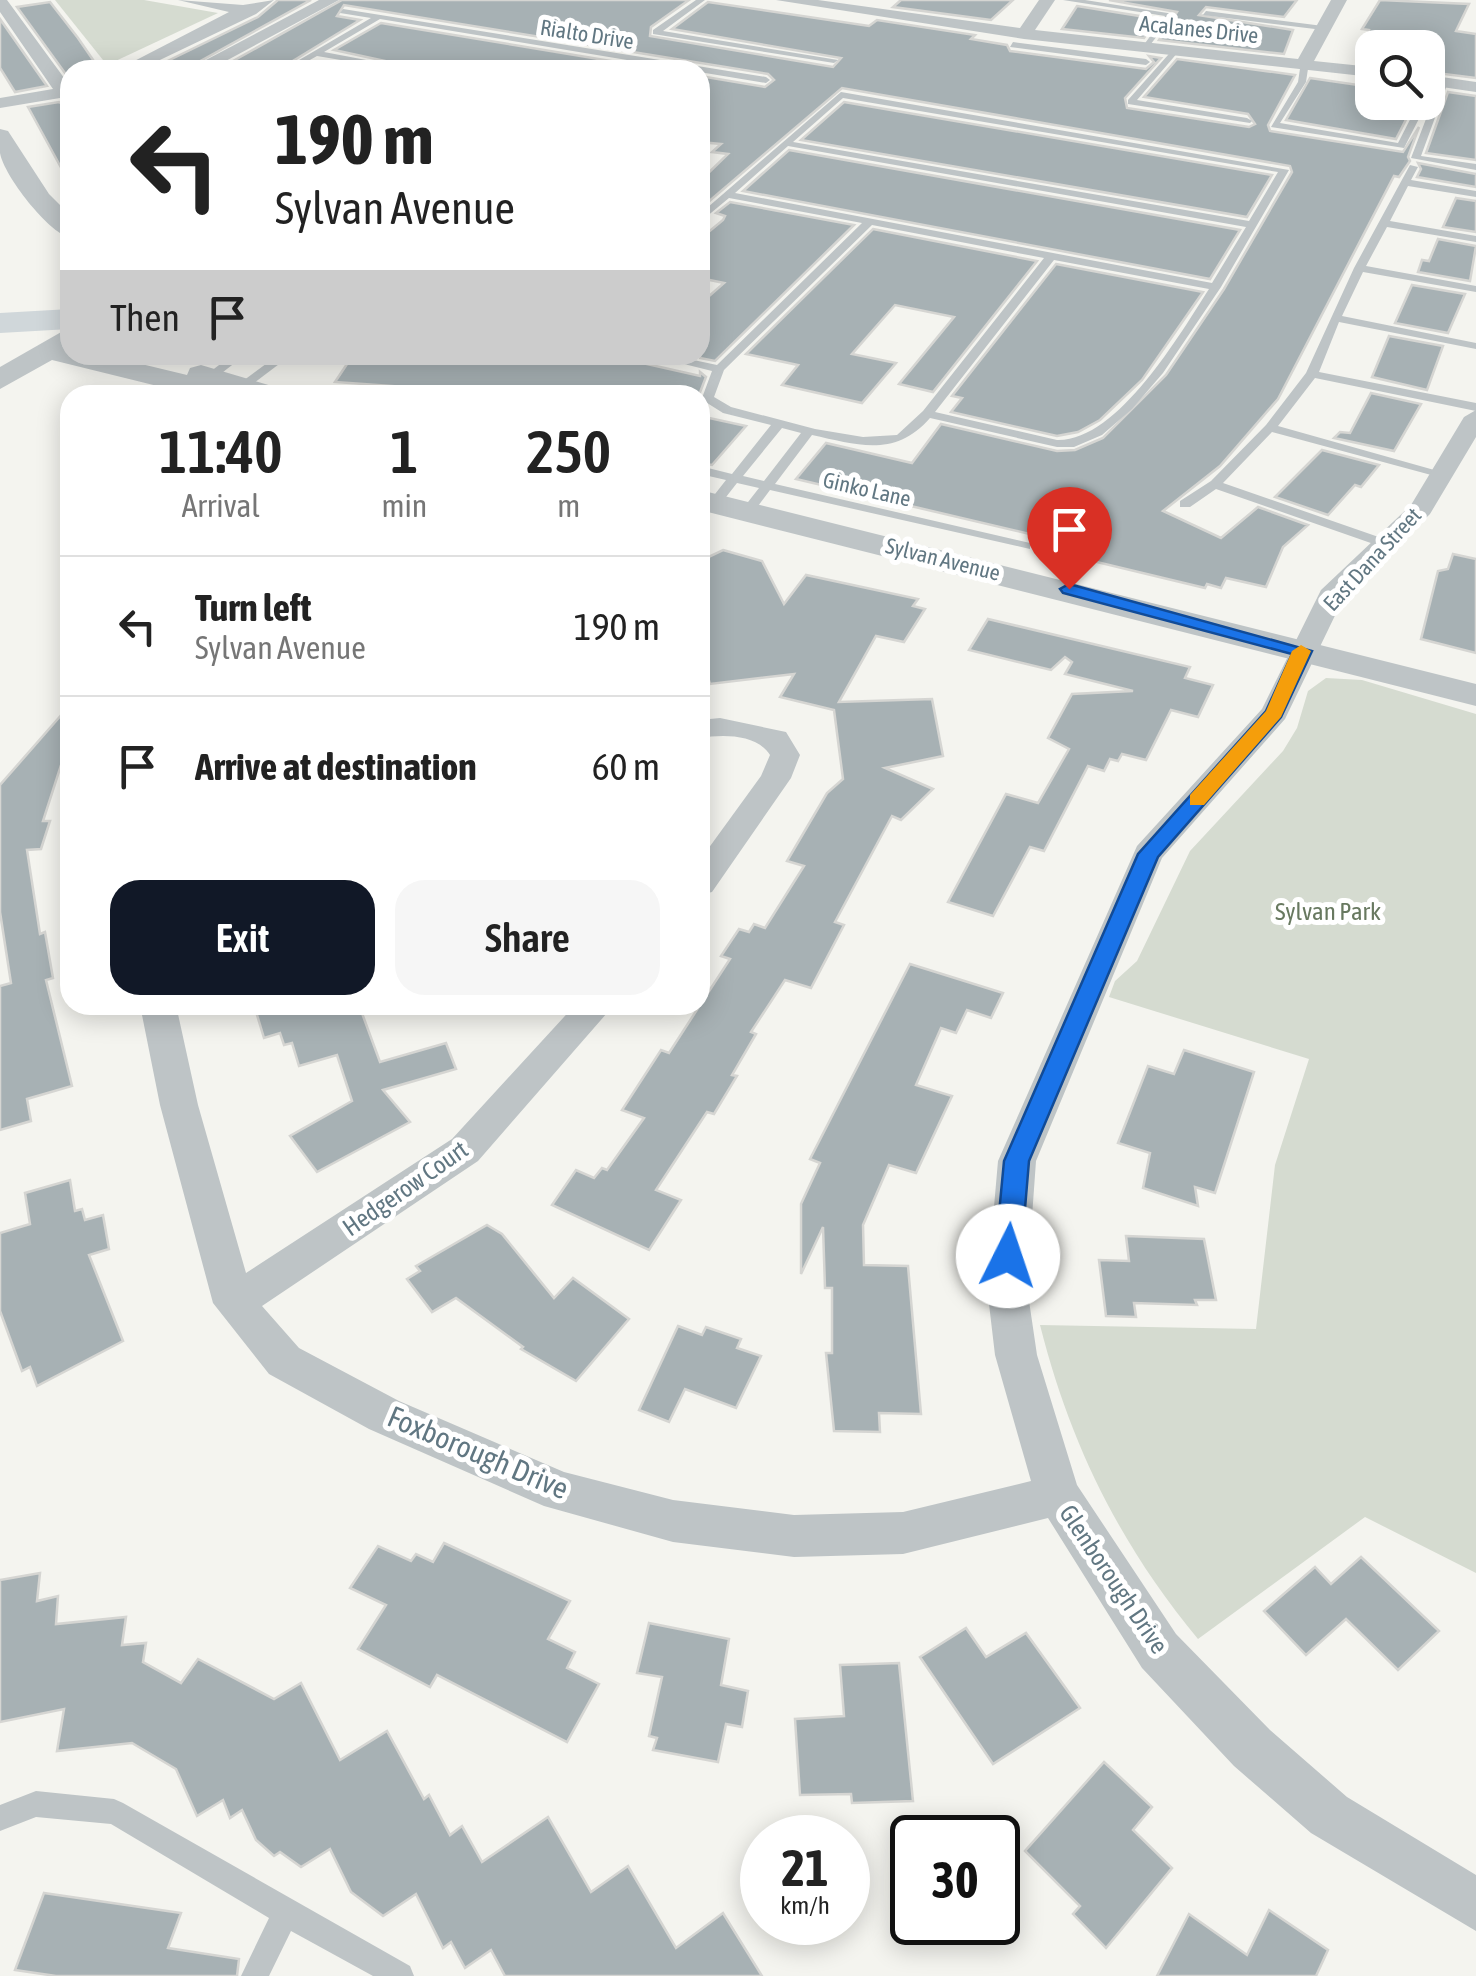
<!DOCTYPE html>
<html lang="en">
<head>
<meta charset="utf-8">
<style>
	:root { --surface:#fff; --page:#f6f6f6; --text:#222; --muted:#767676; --line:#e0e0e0; --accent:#111827 }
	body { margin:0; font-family:"Asap Condensed",sans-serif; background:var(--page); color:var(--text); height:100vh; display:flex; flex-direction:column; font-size:38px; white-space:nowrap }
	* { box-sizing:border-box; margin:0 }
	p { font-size:32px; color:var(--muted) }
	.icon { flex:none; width:55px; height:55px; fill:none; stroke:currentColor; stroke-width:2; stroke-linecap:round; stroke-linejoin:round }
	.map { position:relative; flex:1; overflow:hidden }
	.drawer { position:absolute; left:60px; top:385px; width:650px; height:630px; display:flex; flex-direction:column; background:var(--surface); border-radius:30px; box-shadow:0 5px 25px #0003 }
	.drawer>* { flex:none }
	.banner { position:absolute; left:60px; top:60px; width:650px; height:305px; border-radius:30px; box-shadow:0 5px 25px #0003; background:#fff; color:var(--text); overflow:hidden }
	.buttons { position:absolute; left:1355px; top:30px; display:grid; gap:20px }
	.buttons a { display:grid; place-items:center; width:90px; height:90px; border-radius:20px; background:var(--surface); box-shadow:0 5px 25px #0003; font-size:50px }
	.speed { position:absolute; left:740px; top:1815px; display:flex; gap:20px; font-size:50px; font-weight:700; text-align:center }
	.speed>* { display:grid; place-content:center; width:130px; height:130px; border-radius:50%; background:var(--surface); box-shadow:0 5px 25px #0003; line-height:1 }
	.speed small { font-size:25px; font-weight:400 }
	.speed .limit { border:5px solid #111; border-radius:15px; background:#fff; color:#111 }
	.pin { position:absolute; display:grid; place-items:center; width:85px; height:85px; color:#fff; margin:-102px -42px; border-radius:50% 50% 50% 0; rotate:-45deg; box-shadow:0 0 10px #0007 }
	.pin .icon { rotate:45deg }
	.me { position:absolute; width:110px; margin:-55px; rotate:4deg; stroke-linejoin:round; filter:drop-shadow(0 0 8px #0008) }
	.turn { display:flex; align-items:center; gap:35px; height:210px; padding:0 50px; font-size:45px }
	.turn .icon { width:130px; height:130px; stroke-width:2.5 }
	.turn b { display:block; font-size:70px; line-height:85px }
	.then { display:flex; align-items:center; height:95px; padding:0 50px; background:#0003; gap:20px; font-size:38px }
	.eta { display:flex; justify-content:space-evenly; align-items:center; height:170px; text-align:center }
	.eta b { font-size:60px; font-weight:600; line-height:70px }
	.primary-button { display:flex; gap:20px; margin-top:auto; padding:20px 50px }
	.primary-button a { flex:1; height:115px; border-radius:30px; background:var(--accent); color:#fff; font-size:40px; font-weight:600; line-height:115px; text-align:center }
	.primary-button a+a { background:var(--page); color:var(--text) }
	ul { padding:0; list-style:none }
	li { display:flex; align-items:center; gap:30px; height:140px; padding:0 50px; border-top:2px solid var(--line) }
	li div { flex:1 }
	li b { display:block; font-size:38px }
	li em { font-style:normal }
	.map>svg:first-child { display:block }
	.green { fill:#d5dbd0 }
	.building { fill:#a7b1b4; stroke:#d5d5d2; stroke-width:2.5 }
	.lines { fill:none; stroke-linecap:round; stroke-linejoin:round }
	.service { fill:#bec4c6; fill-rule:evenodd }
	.minor { fill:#bec4c6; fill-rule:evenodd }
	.tertiary { fill:#bec4c6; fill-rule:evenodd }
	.motorway { fill:#d0d7da; fill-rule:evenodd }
	.route { fill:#1a73e8; stroke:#114b97; stroke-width:2.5 }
	.slow { fill:#f59e0b }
	.labels { text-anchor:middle; stroke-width:10; stroke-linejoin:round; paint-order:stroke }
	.far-street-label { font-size:22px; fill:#617782; stroke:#fff }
	.park-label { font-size:25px; fill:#687960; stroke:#fff }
	.street-label { font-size:25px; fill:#617782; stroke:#fff }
	.near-street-label { font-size:30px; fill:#617782; stroke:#fff }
</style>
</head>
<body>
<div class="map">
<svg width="1476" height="1976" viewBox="0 0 1476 1976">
	<rect width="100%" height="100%" fill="#f4f4ef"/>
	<g class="green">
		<path d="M55,0H144L218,13L107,65Z"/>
		<path d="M1326,678L1362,680L1476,714V1573L1365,1517L1198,1639C1120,1545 1070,1444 1040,1325L1256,1329L1275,1165L1309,1059L1109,997L1115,981L1137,961L1190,851L1283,751L1297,728L1308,691Z"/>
	</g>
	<g class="building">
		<path d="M278,0H311L184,70H149L258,17Z"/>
		<path d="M342,0H689L651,27L650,36L833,67L841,58L672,29L708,2L869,26L877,20L975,35L971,39L1007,45L1010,51L1146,69L1154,62L1149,56L1161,58L1125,98L1127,108L1249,127L1255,124L1248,114L1144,97L1177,59L1295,75L1268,125L1270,131L1403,152L1419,127L1408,157L1410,161L1399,177L1394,176L1278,399L1220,466L1163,511L1221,538L1258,507L1308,525L1283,547L1266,587L1226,578L1221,588L1207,584L1205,588L1080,558L1083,553L1051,539L796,479L826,443L912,463L941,424L1057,451L1075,450L1103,438L1166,375L1224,289L1292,172L1290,166L842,88L700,209V181L728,154L712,152L721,144L700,142V76L765,87L774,80L768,74L344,5L337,16L360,20L278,70H217Z"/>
		<path d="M901,0H1013L991,20L893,7Z"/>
		<path d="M1109,0H1297L1284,17L1206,7L1199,15L1293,30L1284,54L1159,40L1177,12Z"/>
		<path d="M1380,0L1469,4L1456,31L1476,34V78L1428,72V48H1364L1369,30L1362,29Z"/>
		<path d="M50,2L78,38L100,70H70V80L17,7Z"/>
		<path d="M1077,6L1158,19L1144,38L1062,29Z"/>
		<path d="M0,19L47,86L15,92L0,68Z"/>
		<path d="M381,23L665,70L422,69L334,50Z"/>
		<path d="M1310,78L1372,87V102H1415L1396,139L1286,120Z"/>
		<path d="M1448,92L1476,96V160L1426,153Z"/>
		<path d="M59,102L70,109V184L28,107Z"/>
		<path d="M844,102L1272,175L1247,217L801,140Z"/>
		<path d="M789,150L1240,230L1210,279L743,191Z"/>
		<path d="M1418,163L1476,174V187L1417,177L1421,169Z"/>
		<path d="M1456,198L1476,201V232L1443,227Z"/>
		<path d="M730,202L854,225L715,361L700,358V304L724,283L700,278V239L723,220L725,216L716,213Z"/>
		<path d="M873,229L1037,261L933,392L899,384L954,317L895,305L852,354L896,363L862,403L782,385L798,365L746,354Z"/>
		<path d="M1438,239L1476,246L1470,281L1418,272L1422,260L1429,261Z"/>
		<path d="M1056,264L1203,292L1142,380L1100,420L1078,432L1057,436L951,412L962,398L952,396Z"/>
		<path d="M1412,285L1465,294L1448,333L1395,323Z"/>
		<path d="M1389,336L1443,346L1427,390L1372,377Z"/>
		<path d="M353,355H607L700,376V372L706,377L699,395H459L463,391L335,382Z"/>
		<path d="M1371,393L1421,404L1394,451L1334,438L1340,432L1350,433Z"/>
		<path d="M700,416L746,426L712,465L700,463Z"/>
		<path d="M1322,450L1379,465L1361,487L1355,485L1328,515L1275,497Z"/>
		<path d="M723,550L762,561L784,604L806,575L918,599L913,606L925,609L904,642L876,636L839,702L932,699L943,756L885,768L933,789L901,820L892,816L835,922L844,925L811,988L785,980L751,1032L756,1034L732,1075L737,1076L714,1114L707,1112L656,1190L681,1200L649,1250L552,1205L576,1170L594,1178L602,1168L607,1170L644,1118L622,1110L661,1050L669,1053L700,1005L730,959L721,956L739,929L749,932L754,924L765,928L804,866L787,861L827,793L843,779L834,710L780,697L794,674L710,684L705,667L700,668V561Z"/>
		<path d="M1453,554L1476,559V653L1421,639L1438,571L1448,569Z"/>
		<path d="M988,619L1190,667L1185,678L1213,685L1198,717L1171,710L1146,760L1122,754L1118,761L1110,759L1104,771L1088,766L1044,851L1030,847L993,916L948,902L1006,794L1038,803L1069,749L1048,738L1072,694L1133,691L1065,674L1072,662L1065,657L1051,670L969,650Z"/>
		<path d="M70,705V761L63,759L43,821H50L41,849L27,850L40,934L45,932L53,978L46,980L72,1086L27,1099L31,1121L0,1130V986L11,983L0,912V785Z"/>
		<path d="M910,964L1003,993L991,1018L967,1010L956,1033L941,1028L916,1085L952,1096L916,1173L889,1165L863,1225L864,1265L908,1266L921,1414L879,1413L880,1432L834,1431L826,1353H832V1288H825L823,1227L801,1274V1204L820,1163L810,1159Z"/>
		<path d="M254,1005H359L380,1062L446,1043L456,1069L383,1090L410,1122L317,1172L290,1136L352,1101L337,1055L299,1066L292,1043L284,1045L280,1033L264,1038Z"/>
		<path d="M1184,1050L1254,1072L1215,1193L1195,1187L1198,1206L1143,1188L1150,1153L1118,1143L1148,1066L1174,1074Z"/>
		<path d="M70,1180L75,1211L82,1209L85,1220L103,1215L109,1249L89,1255L123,1341L37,1386L30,1367L22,1371L0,1311V1233L30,1224L25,1193Z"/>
		<path d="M487,1225L502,1234L554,1298L573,1278L629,1319L576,1381L521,1349L523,1347L456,1298L432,1312L407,1279L420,1271L416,1266Z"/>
		<path d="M1126,1236L1204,1239L1216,1300H1195L1197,1305L1134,1303L1136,1317L1106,1316L1099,1260L1129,1261Z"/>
		<path d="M678,1326L702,1335L706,1327L741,1339L737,1348L761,1356L736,1408L685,1389L669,1422L639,1410Z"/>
		<path d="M444,1543L570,1601L548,1639L575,1652L567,1668L599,1684L567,1742L437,1675L430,1687L358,1649L386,1605L350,1588L378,1546L411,1561L416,1554L433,1562Z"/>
		<path d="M1361,1557L1439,1631L1398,1670L1346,1619L1306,1655L1264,1611L1315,1567L1331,1584Z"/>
		<path d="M40,1573L37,1601L58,1596L56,1624L126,1617L122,1645L146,1643L143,1662L181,1683L198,1659L274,1699L301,1683L340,1760L387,1731L424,1799L429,1795L450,1835L462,1826L482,1862L548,1817L591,1892L628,1866L676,1948L723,1913L762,1976H505L491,1950L465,1968L451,1942L443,1948L416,1894L383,1916L351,1892L330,1849L301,1867L280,1852L274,1856L256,1840L242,1810L230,1818L223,1800L197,1816L176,1769L132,1743L57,1751L64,1709L0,1722V1580Z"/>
		<path d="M649,1623L729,1639L721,1685L748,1691L742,1727L726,1724L718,1762L653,1750L657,1738L649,1736L662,1677L637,1673Z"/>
		<path d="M966,1628L986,1657L1026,1633L1080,1708L993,1764L920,1657Z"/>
		<path d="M899,1663L913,1801L852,1803L851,1794L800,1795L795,1719L844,1716L840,1665Z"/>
		<path d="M1104,1762L1152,1807L1133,1830L1172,1868L1106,1948L1073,1914L1080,1906L1025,1851Z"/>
		<path d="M44,1893L181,1913L168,1948L239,1959L237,1976H56L15,1970Z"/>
		<path d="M1269,1910L1328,1950L1316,1976H1157L1189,1914L1247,1955Z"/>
	</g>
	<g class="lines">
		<g class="service">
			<path d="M696,0H705L663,31L838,60L834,63L653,34V30Z"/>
			<path d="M1063,0H1085L1174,14L1147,49L1143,46L1165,16Z"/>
			<path d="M343,9L766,77L770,80L766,83L380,19L324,52L419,70H400L317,56L292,70H282L371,18L340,13Z"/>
			<path d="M1206,11L1323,26L1327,28L1323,30L1203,15Z"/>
			<path d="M1013,42L1146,59L1150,62L1146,65L1010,47Z"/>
			<path d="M1176,46L1179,51L1137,100L1247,118L1252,121L1250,123L1128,104V100Z"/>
			<path d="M1305,59L1309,62L1306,82L1280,123L1398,143L1419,102L1428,101L1404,148L1271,127L1298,82L1301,62Z"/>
			<path d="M1441,80L1448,82L1421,156L1476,164V170L1411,158Z"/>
			<path d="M841,92L1289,170L1221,287L1163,373L1132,409L1102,435L1074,447H1057L930,418C895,458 858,445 812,435L775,484L1030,543V549L770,490L752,514L747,515L741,511L759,488L737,483L719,506L708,503L726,480L700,474V466L732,474L771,425L723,413L704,401L702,398L712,371L648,355H670L717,365L862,223L729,198L700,222V214ZM843,98L1278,172L1249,221L793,142ZM788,146L1246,227L1212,283L735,193ZM872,225L1044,258L923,411L897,435L863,437L815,429L731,407L714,397L724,370ZM1054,260L1209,289C1180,334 1117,442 1057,440L935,412ZM782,428L801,433L764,481L743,476Z"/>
			<path d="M1410,165L1418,167L1411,180L1476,191V197L1408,186L1390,221L1476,236V242L1387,227L1366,266L1476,286V292L1363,272L1342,316L1476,343V349L1339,322L1319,372L1476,403V411L1315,378L1278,426L1452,475L1446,479L1272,432L1223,483L1393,542V548L1388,549L1216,489L1190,507H1180V501L1211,481L1266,425L1306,373L1354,268Z"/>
			<path d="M232,355H245L205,386H197V382Z"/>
			<path d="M278,355H291L238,395H224Z"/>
			<path d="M36,1791L114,1799L123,1803L410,1966L414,1976H373L291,1931L269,1976H241L269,1918L111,1824L36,1817L0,1831V1805Z"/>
		</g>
		<g class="minor">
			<path d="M0,0H7L70,86V105L60,98L0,108V98L53,89L0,12Z"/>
			<path d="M178,0L243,5L274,0L256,14L139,70H117L229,12Z"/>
			<path d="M319,0H339L209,70H187Z"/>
			<path d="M776,0H818L1020,28L1039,0H1055L1035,30L1298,59L1331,0H1347L1314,61L1372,67V77L1024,39Z"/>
			<path d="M1428,75L1476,82V92L1428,85Z"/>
			<path d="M1476,410V437L1430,514L1343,599L1285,719L1162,858L1036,1161L1027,1287L1037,1355L1077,1485L1176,1634L1270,1730L1347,1797L1476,1875V1931L1311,1833L1234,1766L1142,1668L1048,1518L903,1554L794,1557L673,1542L544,1506L369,1429L269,1374L213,1303L160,1105L140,1005H176L198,1105L246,1273L452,1139L575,1005H614L478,1161L262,1306L299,1348L399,1401L564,1472L673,1500L794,1515L903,1512L1031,1481L995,1355L987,1287L998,1161L1137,846L1262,709L1321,590L1411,505L1464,417Z"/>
			<path d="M720,718L786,732L800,755L791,778L712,892L700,895V860L761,776L770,755C757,734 723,734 700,738V720Z"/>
		</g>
		<g class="tertiary">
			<path d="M0,129L8,131L49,194L70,215V238C48,232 4,176 0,153C0,146 0,136 0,129Z"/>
			<path d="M70,327V355H104L187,375L190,368L201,365L282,389L286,395H194L52,360L0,389V367Z"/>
			<path d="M700,490L1476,684V706L700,510Z"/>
		</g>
		<path class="motorway" d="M70,309V329L0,333V313Z"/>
	</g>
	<path class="route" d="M1069,584L1312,651L1281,717L1158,857L1029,1161L1021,1256L1008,1267L995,1256L1004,1161L1138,854L1266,711L1292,654L1063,593L1060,589Z"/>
	<path class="slow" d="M1301,645L1311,651L1281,717L1204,805H1190V795L1266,711L1292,651Z"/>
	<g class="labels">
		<g class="far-street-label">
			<text transform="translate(1199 29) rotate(6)" y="8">Acalanes Drive</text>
			<text transform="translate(587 34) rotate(9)" y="8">Rialto Drive</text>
			<text transform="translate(867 489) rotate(13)" y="8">Ginko Lane</text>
			<text transform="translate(943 559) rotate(14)" y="8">Sylvan Avenue</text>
			<text transform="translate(1372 559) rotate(-47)" y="8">East Dana Street</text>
		</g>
		<g class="park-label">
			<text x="1328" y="920">Sylvan Park</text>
		</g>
		<g class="street-label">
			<text transform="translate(405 1188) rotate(-35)" y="9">Hedgerow Court</text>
			<text transform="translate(1114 1579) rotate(56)" y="9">Glenborough Drive</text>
		</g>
		<g class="near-street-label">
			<text transform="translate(478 1453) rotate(23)" y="10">Foxborough Drive</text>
		</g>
	</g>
</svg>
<div class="buttons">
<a><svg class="icon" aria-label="search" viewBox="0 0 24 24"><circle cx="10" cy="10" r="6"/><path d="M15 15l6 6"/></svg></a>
</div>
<div class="speed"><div>21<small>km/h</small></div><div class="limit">30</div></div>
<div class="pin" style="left:1069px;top:589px;background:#d93025"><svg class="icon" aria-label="arrive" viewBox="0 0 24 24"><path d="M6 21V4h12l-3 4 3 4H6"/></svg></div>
<svg class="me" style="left:1008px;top:1256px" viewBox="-20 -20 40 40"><circle r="19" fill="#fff"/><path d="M0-13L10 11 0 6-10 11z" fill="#1a73e8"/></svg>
<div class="banner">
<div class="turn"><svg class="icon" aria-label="left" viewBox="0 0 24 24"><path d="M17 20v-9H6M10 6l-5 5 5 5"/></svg><div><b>190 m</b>Sylvan Avenue</div></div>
<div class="then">Then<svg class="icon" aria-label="arrive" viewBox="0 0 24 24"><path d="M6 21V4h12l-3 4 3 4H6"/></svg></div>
</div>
<section class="drawer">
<div class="eta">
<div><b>11:40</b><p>Arrival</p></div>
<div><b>1</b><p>min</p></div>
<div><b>250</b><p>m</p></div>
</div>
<ul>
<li><svg class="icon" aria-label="left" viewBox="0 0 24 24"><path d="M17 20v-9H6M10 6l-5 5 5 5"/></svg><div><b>Turn left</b><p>Sylvan Avenue</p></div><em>190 m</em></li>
<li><svg class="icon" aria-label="arrive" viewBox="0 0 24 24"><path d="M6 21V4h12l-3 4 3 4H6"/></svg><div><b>Arrive at destination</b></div><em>60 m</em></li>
</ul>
<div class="primary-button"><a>Exit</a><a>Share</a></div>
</section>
</div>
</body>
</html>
